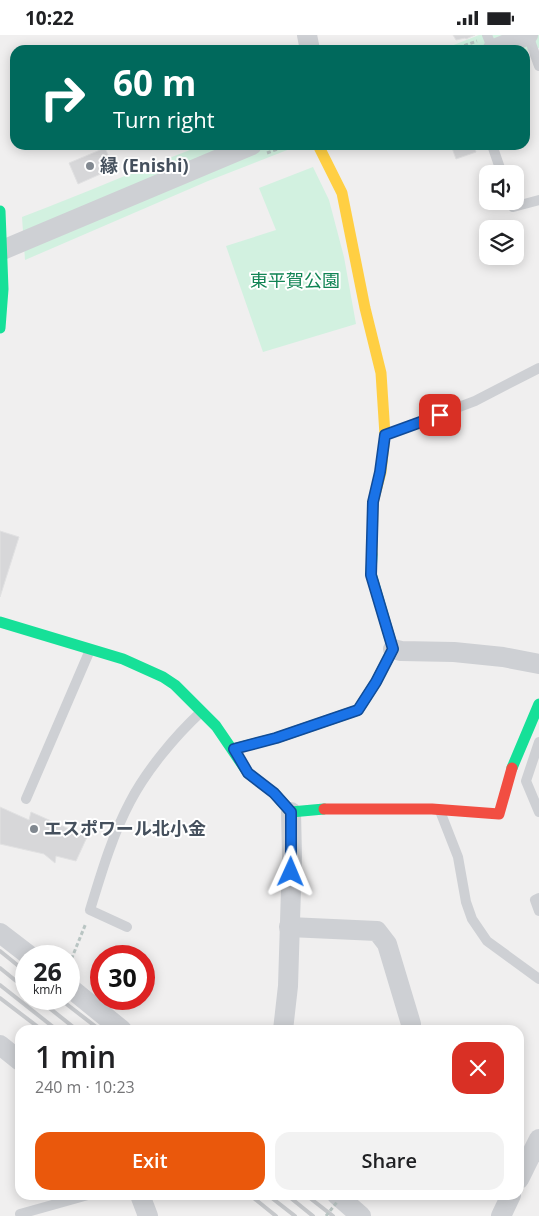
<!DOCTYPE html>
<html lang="en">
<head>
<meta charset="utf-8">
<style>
	:root { --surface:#fff; --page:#f2f2f2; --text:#202124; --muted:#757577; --accent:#ea580c }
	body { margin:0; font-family:"Open Sans","Noto Sans JP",sans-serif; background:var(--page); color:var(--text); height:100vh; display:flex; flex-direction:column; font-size:19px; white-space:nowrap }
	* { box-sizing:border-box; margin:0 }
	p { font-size:16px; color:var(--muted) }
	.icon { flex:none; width:28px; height:28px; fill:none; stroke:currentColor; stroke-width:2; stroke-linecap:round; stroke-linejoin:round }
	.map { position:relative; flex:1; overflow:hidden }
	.sheet { position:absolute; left:15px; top:990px; width:509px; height:175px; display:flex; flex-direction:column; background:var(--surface); border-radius:15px; box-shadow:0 2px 12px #0003 }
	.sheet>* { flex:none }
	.banner { position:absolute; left:10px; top:10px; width:520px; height:105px; border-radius:15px; box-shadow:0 2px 12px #0003; background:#00695c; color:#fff; overflow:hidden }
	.controls { position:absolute; left:479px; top:130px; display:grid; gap:10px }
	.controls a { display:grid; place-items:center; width:45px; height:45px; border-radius:10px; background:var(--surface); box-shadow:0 2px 12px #0003; font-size:25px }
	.speed { position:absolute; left:15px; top:910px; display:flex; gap:10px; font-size:25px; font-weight:700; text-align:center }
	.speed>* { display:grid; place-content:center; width:65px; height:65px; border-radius:50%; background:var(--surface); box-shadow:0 2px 12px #0003; line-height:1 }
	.speed small { font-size:12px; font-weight:400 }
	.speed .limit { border:8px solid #d22; background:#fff; color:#111 }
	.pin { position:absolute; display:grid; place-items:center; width:42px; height:42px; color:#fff; margin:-21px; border-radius:10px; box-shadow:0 2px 8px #0006 }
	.me { position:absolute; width:55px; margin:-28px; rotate:1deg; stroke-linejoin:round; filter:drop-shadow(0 0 4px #0008) }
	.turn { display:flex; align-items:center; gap:18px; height:105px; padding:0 20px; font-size:22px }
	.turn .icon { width:65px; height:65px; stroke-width:2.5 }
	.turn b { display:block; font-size:35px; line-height:42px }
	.round { display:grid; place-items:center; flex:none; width:52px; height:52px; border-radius:15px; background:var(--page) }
	.overview { display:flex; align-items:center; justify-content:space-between; height:85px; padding:0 20px }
	h1 { font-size:30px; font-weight:600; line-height:38px }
	.cta { display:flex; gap:10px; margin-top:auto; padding:10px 20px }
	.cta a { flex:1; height:58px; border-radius:15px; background:var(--accent); color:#fff; font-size:20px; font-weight:600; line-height:58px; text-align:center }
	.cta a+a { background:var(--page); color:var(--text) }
	.status { display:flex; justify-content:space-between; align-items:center; height:35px; padding:0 25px; background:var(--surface); direction:ltr }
	.status svg { height:14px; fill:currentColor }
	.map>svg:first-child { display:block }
	.green { fill:#d2f1e0 }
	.building { fill:#d7d7d9; stroke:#e1e1e2 }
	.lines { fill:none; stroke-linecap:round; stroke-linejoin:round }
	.path { stroke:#b9c5c3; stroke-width:3; stroke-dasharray:4 2.5; stroke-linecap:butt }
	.lane { stroke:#ced0d4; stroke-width:10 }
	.street { stroke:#ced0d4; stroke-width:20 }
	.fast { stroke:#16e098; stroke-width:11 }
	.slow { stroke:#ffcf43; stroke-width:11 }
	.jam { stroke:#f24e42; stroke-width:11 }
	.rail { stroke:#c6c8cb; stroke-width:4 }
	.path-bridge { stroke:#b9c5c3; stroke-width:3; stroke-dasharray:4 2.5; stroke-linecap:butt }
	.route-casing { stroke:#114b97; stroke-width:12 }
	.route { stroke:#1a73e8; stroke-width:9 }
	.poi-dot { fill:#818890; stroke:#fff; stroke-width:2 }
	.labels { text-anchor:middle; stroke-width:4; stroke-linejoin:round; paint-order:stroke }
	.poi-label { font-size:18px; font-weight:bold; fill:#45505d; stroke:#fff; text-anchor:start }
	.park-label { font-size:18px; fill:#118454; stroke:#fff }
</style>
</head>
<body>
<div class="status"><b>10:22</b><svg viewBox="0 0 49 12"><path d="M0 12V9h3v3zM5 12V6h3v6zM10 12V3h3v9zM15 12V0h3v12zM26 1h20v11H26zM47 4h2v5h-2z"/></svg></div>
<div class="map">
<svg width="539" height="1181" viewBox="0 0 539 1181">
	<rect width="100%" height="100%" fill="#f0efef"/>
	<g class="green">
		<path d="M479,0H539V13L525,17V15H441Z"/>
		<path d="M203,110H300L208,146L25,225L22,182C83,159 142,133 203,110Z"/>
		<path d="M313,132L329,165L344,222L356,289L263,317L226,211L276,195L259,153Z"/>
	</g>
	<g class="building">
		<path d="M453,0H475L466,4L465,3L456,5Z"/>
		<path d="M451,110H474L476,117L456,124Z"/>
		<path d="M105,113L114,133L78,149L69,128Z"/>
		<path d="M0,496L19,502L0,562Z"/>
		<path d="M0,772L29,785L31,777L87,802L76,826L56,821L55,828L44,819L0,809Z"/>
	</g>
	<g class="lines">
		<g class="path">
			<path d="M452,15L477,6"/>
			<path d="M267,118L288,110"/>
			<path d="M69,930L86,888"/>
		</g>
		<g class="lane">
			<path d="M487,0L493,15"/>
			<path d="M528,0L539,31"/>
			<path d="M492,110L502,139"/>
			<path d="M511,166L513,172L539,165"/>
			<path d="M387,399L475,366L539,333"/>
			<path d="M539,707L526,746L539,777"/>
			<path d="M26,764L90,615"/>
			<path d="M440,776L458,822L466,867L472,884L487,906L539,944"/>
			<path d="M539,863L535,865L539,876"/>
			<path d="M127,892L90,875C101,839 112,801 130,767C146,736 175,701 201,677"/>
			<path d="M20,1179L88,1160"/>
		</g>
		<g class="street">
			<path d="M307,0L310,15"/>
			<path d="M492,15L528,0"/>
			<path d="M0,216L252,110"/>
			<path d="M393,614L401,616L454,617L503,622L539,629"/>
			<path d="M289,892L377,896L387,909L411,989"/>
			<path d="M0,898L30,921"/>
			<path d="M69,952L122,995"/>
			<path d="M283,995L288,951L292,822L291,777"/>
			<path d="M0,1010L20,1026"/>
			<path d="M519,1144L539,1104"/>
			<path d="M140,1160L148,1181"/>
			<path d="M337,1160L361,1181"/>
			<path d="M501,1181L511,1160"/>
		</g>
		<g class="fast">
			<path d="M0,176L3,254L0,293"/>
			<path d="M0,587L123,624L163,642L175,650L216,691L248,738L274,758L291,777L324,774"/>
			<path d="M233,714L276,703L358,675L376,647L393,614L371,539L372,519"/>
			<path d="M512,733L539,669"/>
		</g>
		<path class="slow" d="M318,110L342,158L365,273L381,338L385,400L381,437L373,467L372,519"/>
		<path class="jam" d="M324,774H432L499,779L512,733"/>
		<g class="rail">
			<path d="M0,916L26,937"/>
			<path d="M0,933L26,954"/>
			<path d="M0,950L57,995"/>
			<path d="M0,963L42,995"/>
			<path d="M38,964L77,995"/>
			<path d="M60,964L100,995"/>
			<path d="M250,1160L276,1181"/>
			<path d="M268,1160L295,1181"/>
			<path d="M287,1160L313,1181"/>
			<path d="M306,1160L333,1181"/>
		</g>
		<path class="path-bridge" d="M326,1181L337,1167"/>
	</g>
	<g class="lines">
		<g class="route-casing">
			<path id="route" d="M291,837V777L274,758L248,738L234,714L276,703L358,675L376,647L393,614L371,540L373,467L380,437L385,400L440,380"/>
		</g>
		<use href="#route" class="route"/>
	</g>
	<g class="poi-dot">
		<circle cx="90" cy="131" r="5"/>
		<circle cx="34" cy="794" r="5"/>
	</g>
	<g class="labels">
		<g class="poi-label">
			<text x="100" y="137">縁 (Enishi)</text>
			<text x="44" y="800">エスポワール北小金</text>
		</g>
		<g class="park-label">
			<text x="295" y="252">東平賀公園</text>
		</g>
	</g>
</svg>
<div class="controls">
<a><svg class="icon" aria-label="sound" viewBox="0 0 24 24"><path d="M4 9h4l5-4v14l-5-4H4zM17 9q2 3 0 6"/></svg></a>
<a><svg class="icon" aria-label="layers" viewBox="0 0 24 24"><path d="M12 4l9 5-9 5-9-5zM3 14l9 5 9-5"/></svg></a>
</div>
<div class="speed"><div>26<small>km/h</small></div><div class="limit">30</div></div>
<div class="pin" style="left:440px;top:380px;background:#d93025"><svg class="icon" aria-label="arrive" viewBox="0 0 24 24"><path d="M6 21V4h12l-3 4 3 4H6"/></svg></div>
<svg class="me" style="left:291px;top:837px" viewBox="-20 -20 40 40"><path d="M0-17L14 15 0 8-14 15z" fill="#1a73e8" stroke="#fff" stroke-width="4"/></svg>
<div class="banner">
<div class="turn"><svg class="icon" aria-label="right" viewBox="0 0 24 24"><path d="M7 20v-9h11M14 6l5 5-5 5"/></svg><div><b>60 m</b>Turn right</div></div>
</div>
<section class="sheet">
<div class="overview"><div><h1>1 min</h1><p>240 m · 10:23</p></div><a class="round" style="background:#d93025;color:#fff"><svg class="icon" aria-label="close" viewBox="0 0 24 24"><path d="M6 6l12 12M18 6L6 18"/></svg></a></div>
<div class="cta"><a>Exit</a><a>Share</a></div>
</section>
</div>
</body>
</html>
